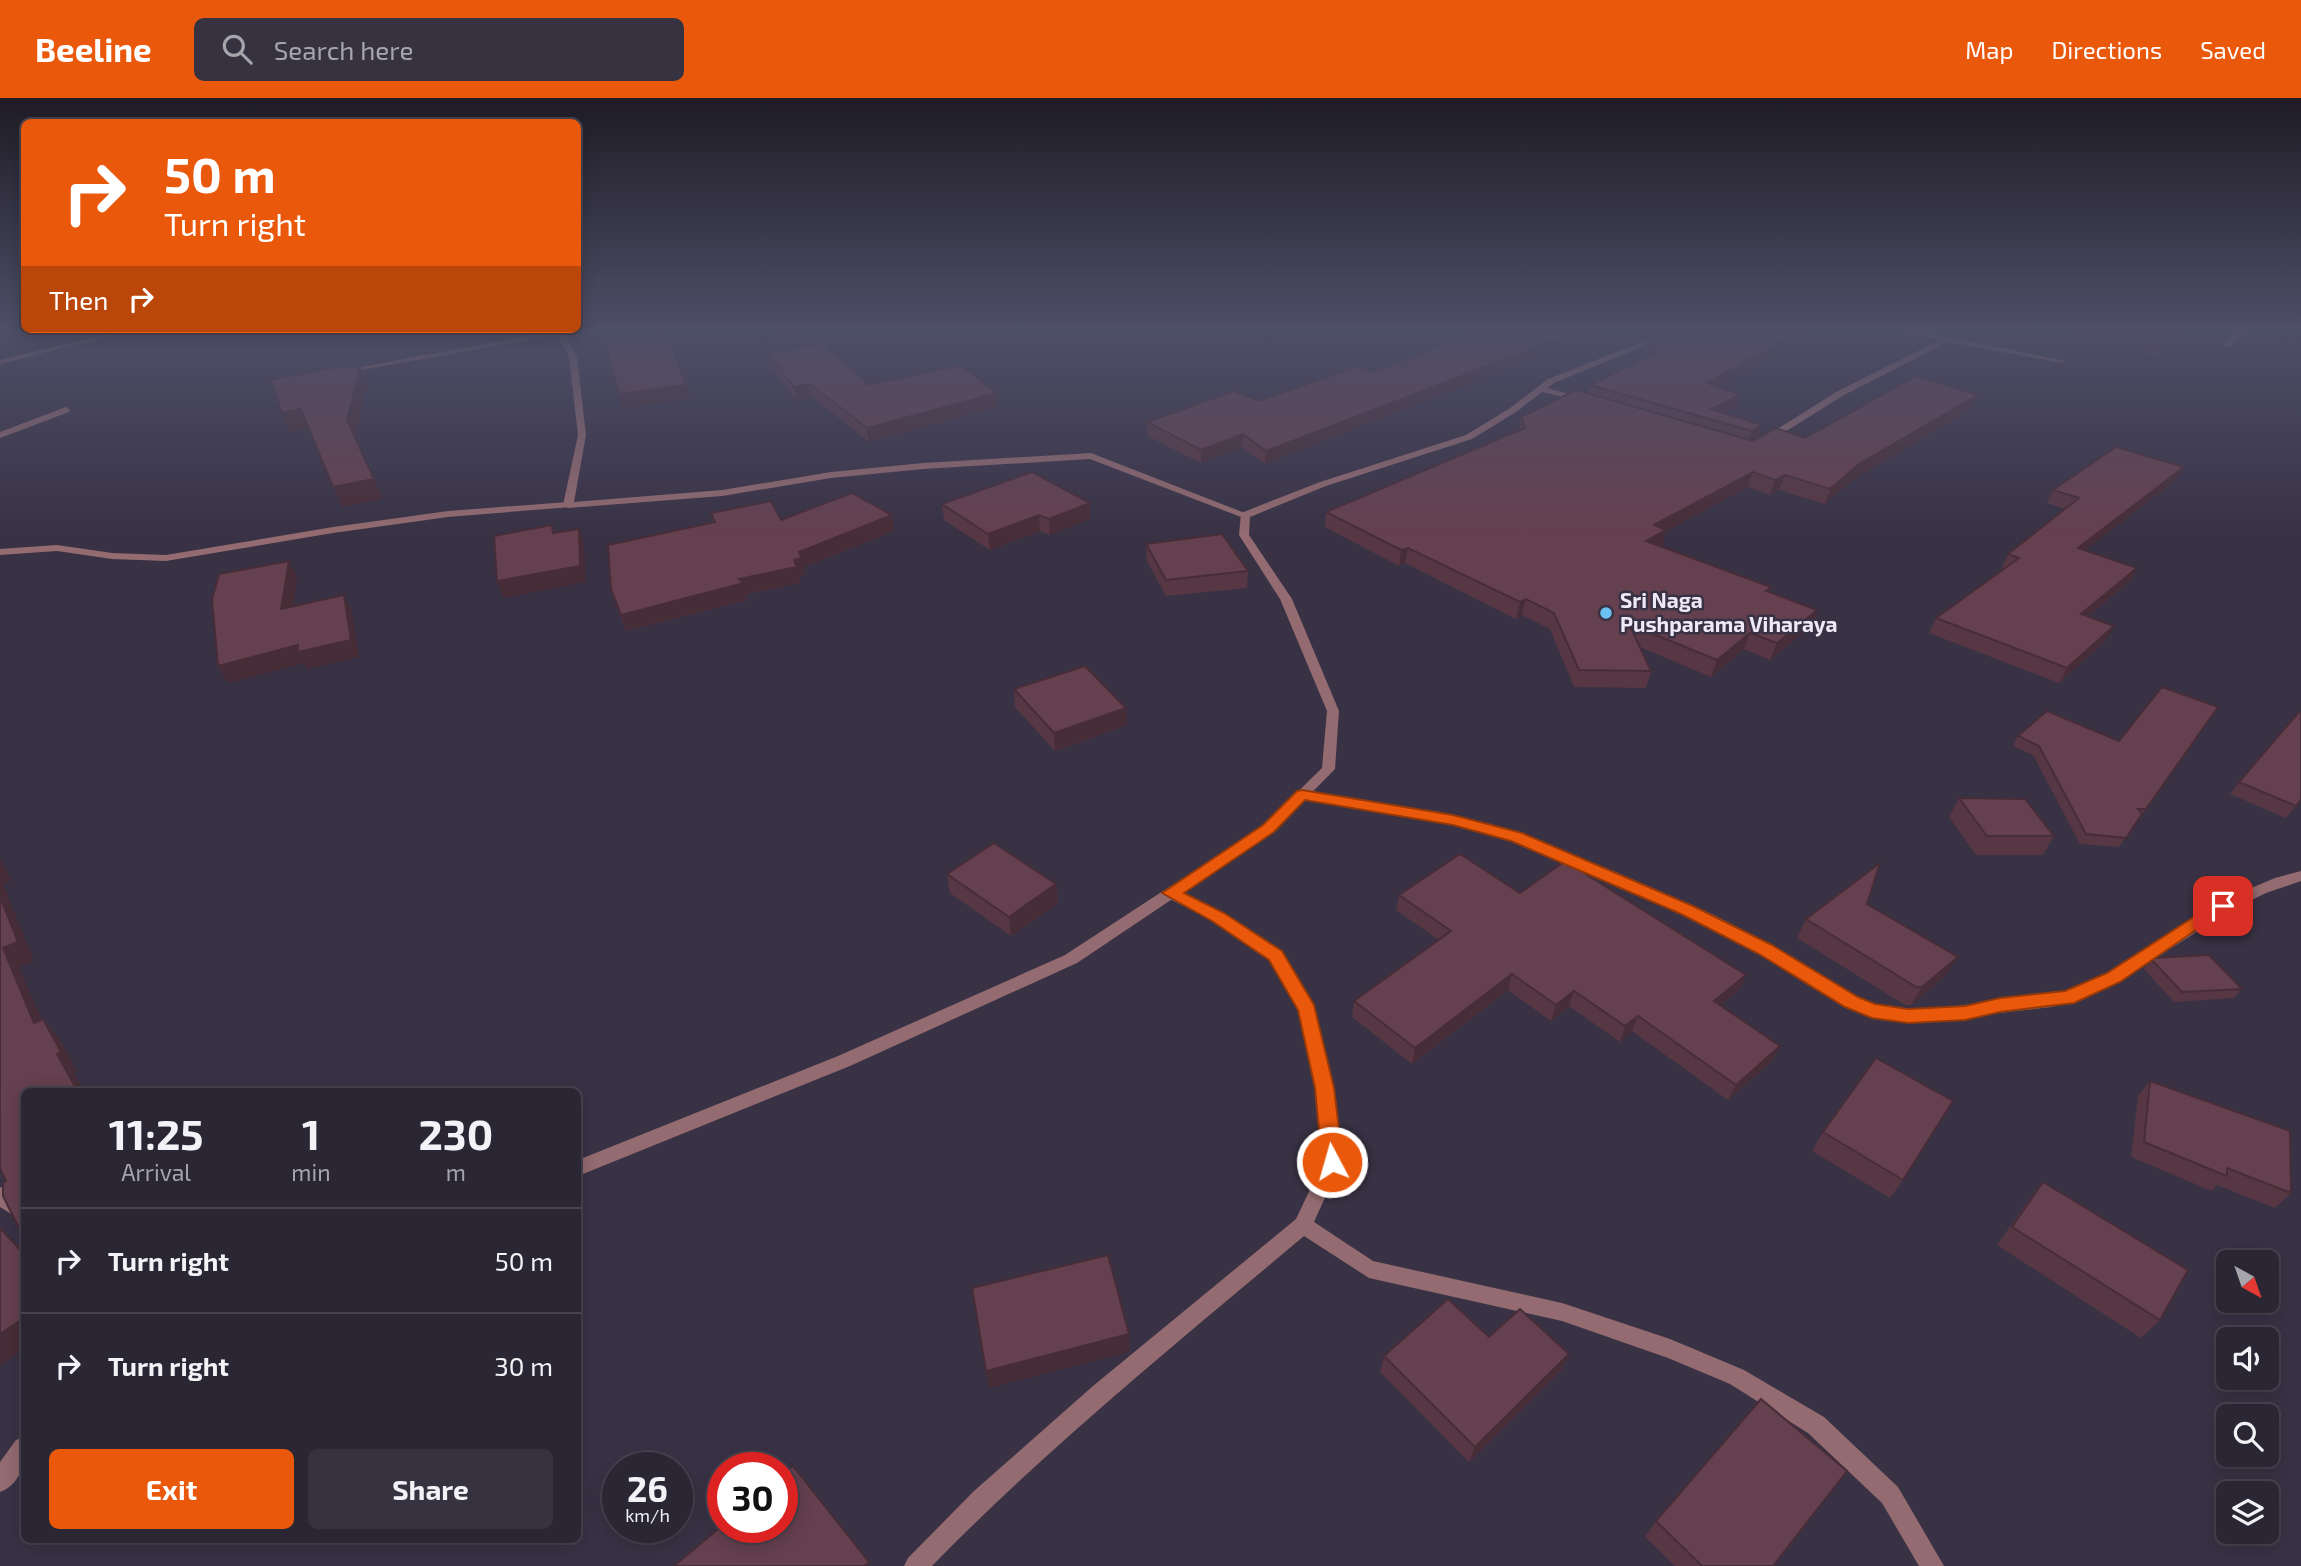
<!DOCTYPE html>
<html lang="en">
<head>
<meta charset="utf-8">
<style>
	:root { --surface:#2b2634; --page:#373240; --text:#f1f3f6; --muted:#a6a5ac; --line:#47434f; --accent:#ea580c }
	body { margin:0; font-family:"Exo 2",sans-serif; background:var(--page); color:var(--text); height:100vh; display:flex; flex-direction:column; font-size:26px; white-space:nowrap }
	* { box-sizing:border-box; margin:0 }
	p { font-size:23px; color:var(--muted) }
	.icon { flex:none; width:38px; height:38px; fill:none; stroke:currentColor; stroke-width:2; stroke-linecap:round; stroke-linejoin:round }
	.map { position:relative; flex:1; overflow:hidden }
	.sheet { position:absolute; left:21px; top:990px; width:560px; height:455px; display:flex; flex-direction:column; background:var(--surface); border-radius:10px; box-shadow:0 4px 18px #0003,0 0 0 2px var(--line) }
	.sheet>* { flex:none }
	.top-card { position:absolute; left:21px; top:21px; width:560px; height:214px; border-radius:10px; box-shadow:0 4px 18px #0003,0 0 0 2px var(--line); background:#ea580c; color:#fff; overflow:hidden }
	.needle { width:46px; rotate:140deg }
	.controls { position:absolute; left:2216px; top:1152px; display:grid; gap:14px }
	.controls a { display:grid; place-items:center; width:63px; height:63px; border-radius:10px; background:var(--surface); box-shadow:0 4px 18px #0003,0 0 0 2px var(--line); font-size:35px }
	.speed { position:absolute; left:602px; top:1354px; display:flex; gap:14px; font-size:35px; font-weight:700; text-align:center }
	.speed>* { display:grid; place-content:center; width:91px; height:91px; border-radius:50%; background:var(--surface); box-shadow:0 4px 18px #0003,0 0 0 2px var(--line); line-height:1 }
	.speed small { font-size:18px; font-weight:400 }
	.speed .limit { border:10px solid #d22; background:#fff; color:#111 }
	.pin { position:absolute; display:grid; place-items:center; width:60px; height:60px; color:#fff; margin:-30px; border-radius:14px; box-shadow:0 4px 10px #0006 }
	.me { position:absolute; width:77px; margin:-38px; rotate:354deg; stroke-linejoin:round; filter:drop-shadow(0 0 5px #0008) }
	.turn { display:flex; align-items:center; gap:24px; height:147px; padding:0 28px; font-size:32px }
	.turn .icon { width:91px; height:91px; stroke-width:2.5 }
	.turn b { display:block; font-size:49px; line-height:60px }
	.then { display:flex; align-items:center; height:66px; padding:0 28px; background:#0003; gap:14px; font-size:26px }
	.eta { display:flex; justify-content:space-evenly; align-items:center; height:119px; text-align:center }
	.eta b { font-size:42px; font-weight:700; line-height:49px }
	.button { display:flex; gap:14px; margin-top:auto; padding:14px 28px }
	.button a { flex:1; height:80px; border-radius:10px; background:var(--accent); color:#fff; font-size:28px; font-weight:700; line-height:80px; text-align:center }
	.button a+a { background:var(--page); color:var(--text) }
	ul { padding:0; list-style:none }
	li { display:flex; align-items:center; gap:21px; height:105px; padding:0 28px; border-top:2px solid var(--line) }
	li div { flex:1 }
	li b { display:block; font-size:26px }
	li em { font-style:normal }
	header { display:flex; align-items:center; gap:42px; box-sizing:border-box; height:98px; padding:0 35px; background:var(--accent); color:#fff }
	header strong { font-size:33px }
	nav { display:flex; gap:38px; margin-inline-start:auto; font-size:24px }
	.search { width:490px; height:63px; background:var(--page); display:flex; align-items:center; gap:18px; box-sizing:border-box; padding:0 24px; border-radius:10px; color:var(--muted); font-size:26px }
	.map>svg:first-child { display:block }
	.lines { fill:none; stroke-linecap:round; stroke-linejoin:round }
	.service { fill:#936b70; fill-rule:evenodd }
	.minor { fill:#936b70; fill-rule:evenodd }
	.wall { fill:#573744 }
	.shaded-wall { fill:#472d37 }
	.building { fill:#65404f; stroke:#472d37; stroke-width:2 }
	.route { fill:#ea580c; stroke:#983908; stroke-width:2 }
	.poi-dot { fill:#6cc3f3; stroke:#393245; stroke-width:2.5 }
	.labels { text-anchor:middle; stroke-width:5; stroke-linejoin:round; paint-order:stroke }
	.poi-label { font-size:21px; font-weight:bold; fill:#ede9f6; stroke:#393245; text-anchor:start }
</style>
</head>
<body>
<header>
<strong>Beeline</strong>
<div class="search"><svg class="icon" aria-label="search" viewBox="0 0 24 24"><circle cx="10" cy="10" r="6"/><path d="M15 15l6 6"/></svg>Search here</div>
<nav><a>Map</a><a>Directions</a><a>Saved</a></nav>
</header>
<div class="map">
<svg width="2301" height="1468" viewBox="0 0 2301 1468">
	<rect width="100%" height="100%" fill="#393245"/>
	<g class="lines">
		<g class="service">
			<path d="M1677,230H1688L1554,285L1547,290L1587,301V305L1542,294L1516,314L1472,341L1326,388L1250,419L1249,437L1292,501L1339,613L1335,671L1274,733L1077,865L850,968L578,1078V1062L838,958L1065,857L1264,727L1322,670L1327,613L1280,501L1239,437L1241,415L1320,384L1466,337L1510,310L1548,281Z"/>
			<path d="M1883,230H1901L2066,263L2062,265L1948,244L1844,297L1769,344H1763V340L1838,293L1940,242Z"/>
			<path d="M66,309L70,312L69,314L0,340V334Z"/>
			<path d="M568,404L571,405V409L448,419L333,435L166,463L112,461L57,453L0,457V451L57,447L112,455L166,457L333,429L448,413Z"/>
			<path d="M0,1089C9,1092 18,1100 22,1109L20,1115L13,1117L0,1109Z"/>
			<path d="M24,1339C26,1361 23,1385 0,1394V1364L16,1342Z"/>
		</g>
		<g class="minor">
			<path d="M2240,230H2248L2231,249H2225V245Z"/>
			<path d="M126,231H139L0,266V262Z"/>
			<path d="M554,231H562L577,259L586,337L574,404L722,392L831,374L923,365L1091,355L1250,417L1241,419L1090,361L923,371L831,380L722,398L568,410L563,407L578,337L569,259L557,237L344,275L340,273L555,233Z"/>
			<path d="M1302,693L1440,714L1524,737L1618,775L1712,816L1771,847L1851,898L1874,907L1890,910H1938L2051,897L2073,892L2106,876L2200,816L2237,796L2275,780L2301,773V783L2266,795L2229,813L2117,885L2084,901L2051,909L1938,922H1890L1874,919L1840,907L1761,855L1701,824L1608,782L1514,743L1440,723L1297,700L1295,697Z"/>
			<path d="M1171,790L1223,815L1281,854L1315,912L1334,990L1341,1064L1314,1124L1373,1163L1562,1205L1670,1241L1744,1272L1824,1319L1898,1389L1944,1468H1919L1882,1405L1808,1335L1730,1286L1668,1260L1562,1223L1369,1180L1304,1138C1177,1245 1048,1349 932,1468H904L908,1460L974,1393L1093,1288L1296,1121L1323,1064L1316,990L1299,912L1269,862L1213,823L1166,799L1164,795L1166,791Z"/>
		</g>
	</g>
	<g class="wall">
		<path d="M769,230H798L800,249L868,287L998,309L869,344L812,299L797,303L770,268L767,255L799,249Z"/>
		<path d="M1637,230H1811L1808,239L1719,289L1737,309L1725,315L1762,327L1757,340H1805L1978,297L1972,311L1854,381L1825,406L1779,392L1770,397L1748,389L1666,433L1661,448L1771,489L1769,494L1817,512L1811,528L1770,562L1744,551L1711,579L1640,549L1651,573L1646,590L1574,589L1550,531L1522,517L1516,521L1405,465L1399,468L1325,429L1326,414L1519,332L1521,319L1588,296L1590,287L1648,258L1644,251L1647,239L1640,242L1636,233Z"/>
		<path d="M2074,230H2188L2161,259L2071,236Z"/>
		<path d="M1358,268L1265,366L1242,349L1201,365L1147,338V324L1259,303Z"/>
		<path d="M2176,382L2085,452L2137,470L2129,484L2088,518L2106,542L2059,585L1929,535L1936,520L2004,471L2002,470L2008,456L2065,411L2047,405L2053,392Z"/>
		<path d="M1090,405V421L1050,437L1040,433L990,452L944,422L942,406Z"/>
		<path d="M711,415L781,422L892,417L894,433L804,469L805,476L799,478L800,485L746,496L747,502L626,533L611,491L713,424Z"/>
		<path d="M1146,446L1248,473L1247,490L1166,498L1147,463Z"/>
		<path d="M1014,591L1127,627L1055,653L1015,609Z"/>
		<path d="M2218,609L2119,749L2080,746L2033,657L2013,648L2018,638L2119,643Z"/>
		<path d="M2239,684L2301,701L2286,720L2230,696Z"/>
		<path d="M1959,700L2054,738L2043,757H1976L1949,719Z"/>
		<path d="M947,776L1056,786L1058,805L1011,838L950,795Z"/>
		<path d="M1520,795L1746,877L1739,892L1720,908L1780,948L1772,963L1728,1002L1632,933L1620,944L1569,908L1551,923L1508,892L1412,966L1352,919L1354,903L1439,842L1396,812L1399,797Z"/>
		<path d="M1867,806L1946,877L1911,907H1905L1797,840L1806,821Z"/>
		<path d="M2151,861L2242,891L2234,900L2174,904L2144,871Z"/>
		<path d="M2150,983L2291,1095L2275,1110L2217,1087L2212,1093L2131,1059L2138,998Z"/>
		<path d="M1823,1034L1903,1082L1890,1100L1812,1053Z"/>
		<path d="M2043,1084L2160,1222L2141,1240L1997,1147L2028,1103Z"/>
		<path d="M1489,1239L1569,1256L1562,1271L1469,1364L1380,1274L1384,1258Z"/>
		<path d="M1656,1423L1773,1468H1675L1645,1439Z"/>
	</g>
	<g class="shaded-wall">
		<path d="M11,230L24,231H70L0,248V233Z"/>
		<path d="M1586,230H1613L1265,366L1266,353Z"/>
		<path d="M1643,230H1669L1640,242Z"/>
		<path d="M1806,230H1811L1808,239L1703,298L1707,285Z"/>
		<path d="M2183,230H2188L2161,259L2166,249Z"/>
		<path d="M360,268L367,286L355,341L347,322Z"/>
		<path d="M810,286L812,299L797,303L794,289Z"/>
		<path d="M686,287L690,301L623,310L619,296Z"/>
		<path d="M997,295L998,309L869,344L867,330Z"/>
		<path d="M1741,297L1737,309L1712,322L1711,311Z"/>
		<path d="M1978,297L1972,311L1854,381L1825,406L1830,391L1859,366Z"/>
		<path d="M301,311L309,330L290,334L282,315Z"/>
		<path d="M1762,327L1757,340L1748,346L1752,333Z"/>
		<path d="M1243,336L1242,349L1201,365V352Z"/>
		<path d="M2184,369L2176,382L2071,463L2078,450Z"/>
		<path d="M1753,374L1748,389L1666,433L1662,448L1642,458L1646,443L1654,427Z"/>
		<path d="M1785,377L1779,392L1770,397L1775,382Z"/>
		<path d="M374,381L383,401L342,409L333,389Z"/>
		<path d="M1090,405V421L1050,437L1049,421Z"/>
		<path d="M892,417L894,433L804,469L805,476L799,478L800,485L746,496L747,502L626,533L621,517L739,481L794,462L799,454Z"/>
		<path d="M1039,417L1040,433L990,452L988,436Z"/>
		<path d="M579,431L584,447L586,484L503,500L497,483Z"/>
		<path d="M1408,450L1405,465L1399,468L1401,452Z"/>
		<path d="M289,463L297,480L290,528L281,511Z"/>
		<path d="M2137,470L2129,484L2073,530L2081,516Z"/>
		<path d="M344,497L352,514L359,559L307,571L304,565L228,585L218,568Z"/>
		<path d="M1526,501L1522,517L1516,521L1520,504Z"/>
		<path d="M1817,512L1811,528L1770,562L1777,545Z"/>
		<path d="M2114,528L2106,542L2059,585L2067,570Z"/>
		<path d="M1750,535L1744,551L1711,579L1717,562Z"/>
		<path d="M1126,610L1127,627L1055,653L1054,635Z"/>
		<path d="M0,760L11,783L3,786L34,863L19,869L51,944L34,925L3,850L0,799Z"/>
		<path d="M1056,786L1058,805L1011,838L1009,819Z"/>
		<path d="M1958,859L1946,877L1911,907L1922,889Z"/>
		<path d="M1512,876L1508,892L1412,966L1415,950Z"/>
		<path d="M1746,877L1739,892L1707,919L1714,903Z"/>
		<path d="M1574,893L1569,908L1551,923L1556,907Z"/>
		<path d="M1638,918L1632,933L1620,944L1625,928Z"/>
		<path d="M43,921L59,940L77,973L74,975L84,994H78L57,956Z"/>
		<path d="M1780,948L1772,963L1728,1002L1736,987Z"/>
		<path d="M0,1129L24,1153V1156Z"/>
		<path d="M24,1220V1251L0,1268V1236Z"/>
		<path d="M1129,1236V1254L989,1290L986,1273Z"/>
		<path d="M1569,1256L1562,1271L1469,1364L1475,1349Z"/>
	</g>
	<g class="building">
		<path d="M788,230H797V236Z"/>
		<path d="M1484,230H1586L1266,353L1243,336L1201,352L1147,324L1234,293L1259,303L1358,268L1375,274Z"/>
		<path d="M1667,230H1806L1707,285L1741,297L1711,311L1762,327L1752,333L1590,287L1655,255L1647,239Z"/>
		<path d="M2091,230H2183L2166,249Z"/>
		<path d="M667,235L686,287L619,296L605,244Z"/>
		<path d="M824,245L868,287L961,267L997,295L867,330L810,286L794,289L767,255Z"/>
		<path d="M360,268L347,322L374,381L333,389L301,311L282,315L271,282L331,270Z"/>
		<path d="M1916,278L1978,297L1859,366L1830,391L1785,377L1775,382L1753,374L1654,427L1666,432L1646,443L1771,489L1766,493L1817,512L1777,545L1750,535L1717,562L1629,526L1651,573L1579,572L1554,515L1526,501L1520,504L1408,450L1401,452L1326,414L1525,330L1521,319L1576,292L1753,343L1776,330L1805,340Z"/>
		<path d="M2116,349L2184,369L2078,450L2137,470L2081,516L2114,528L2067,570L1936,520L2019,460L2008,456L2079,400L2053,392Z"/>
		<path d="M1032,374L1090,405L1049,421L1039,417L988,436L942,406Z"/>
		<path d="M852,395L892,417L799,454L802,460L794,462L797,469L739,481L744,485L621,517L611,491L608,447L715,424L711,415L771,403L781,422Z"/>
		<path d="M552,427L553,435L579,431L580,468L497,483L494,438Z"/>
		<path d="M1222,436L1248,473L1166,482L1146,446Z"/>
		<path d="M289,463L281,511L344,497L351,542L298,554V547L218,568L212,502L219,476Z"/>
		<path d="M1085,568L1126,610L1054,635L1014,591Z"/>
		<path d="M2162,589L2218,609L2146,711H2138L2142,716L2126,740L2086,736L2039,648L2018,638L2047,613L2119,643Z"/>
		<path d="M2299,614L2301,615V701L2296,708L2239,684Z"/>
		<path d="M1959,700L2025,701L2054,738H1987Z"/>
		<path d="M994,745L1056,786L1009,819L947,776Z"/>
		<path d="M1460,756L1520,795L1565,763L1746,877L1714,903L1780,948L1736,987L1638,918L1625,928L1574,893L1556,907L1512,876L1415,950L1354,903L1451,833L1399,797Z"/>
		<path d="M1880,765L1867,806L1958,859L1922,889H1916L1806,821Z"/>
		<path d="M0,799L18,844L3,850L34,925L43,921L61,954L57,956L78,994H24V1140L3,1098V1085L6,1083L0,1070Z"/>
		<path d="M2209,857L2242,891L2182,894L2151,861L2153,860Z"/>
		<path d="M1876,960L1953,1003L1903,1082L1823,1034Z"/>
		<path d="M2150,983L2290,1033L2291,1095L2227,1070V1078L2144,1044Z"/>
		<path d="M2043,1084L2188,1172L2160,1222L2012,1129Z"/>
		<path d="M0,1130L24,1156V1220L0,1236Z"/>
		<path d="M1108,1157L1129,1236L986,1273L972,1190Z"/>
		<path d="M1448,1201L1489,1239L1520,1211L1569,1256L1475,1349L1384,1258Z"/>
		<path d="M1761,1301L1847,1373L1773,1468H1702L1656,1423Z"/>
		<path d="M793,1368L869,1464L865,1468H674L723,1427V1430H782V1377Z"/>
	</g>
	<linearGradient id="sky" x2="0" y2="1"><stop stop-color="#1f1c26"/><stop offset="0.53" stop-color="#4e4f68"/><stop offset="1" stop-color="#4e4f68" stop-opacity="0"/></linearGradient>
	<rect width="2301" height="436" fill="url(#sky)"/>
	<path class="route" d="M1302,692L1453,717L1522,735L1693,808L1772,847L1858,899L1875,906L1908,911L1965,908L2000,900L2065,893L2107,875L2217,804H2229L2231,808L2120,884L2074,905L2000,914L1965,922L1908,925L1872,920L1845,909L1759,856L1681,816L1511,743L1453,727L1305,702L1274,734L1184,795L1224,815L1282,853L1314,907L1334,990L1343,1064L1340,1071L1332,1073L1325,1071L1322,1064L1315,990L1298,912L1269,862L1212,823L1162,795L1263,727L1297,693Z"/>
	<circle class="poi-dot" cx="1606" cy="515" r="7"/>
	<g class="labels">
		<g class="poi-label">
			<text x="1620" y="510">Sri Naga<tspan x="1620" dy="24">Pushparama Viharaya</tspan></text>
		</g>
	</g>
</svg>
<div class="controls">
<a><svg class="needle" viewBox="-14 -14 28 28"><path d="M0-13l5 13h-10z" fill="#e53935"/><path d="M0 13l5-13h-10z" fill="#a6a5ac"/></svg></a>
<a><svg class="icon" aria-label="sound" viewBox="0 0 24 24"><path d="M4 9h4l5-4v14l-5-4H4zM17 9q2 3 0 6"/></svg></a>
<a><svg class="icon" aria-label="search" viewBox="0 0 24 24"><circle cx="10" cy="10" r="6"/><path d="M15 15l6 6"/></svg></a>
<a><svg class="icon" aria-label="layers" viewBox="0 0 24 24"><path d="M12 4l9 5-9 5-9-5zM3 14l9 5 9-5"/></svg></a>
</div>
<div class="speed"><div>26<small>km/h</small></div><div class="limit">30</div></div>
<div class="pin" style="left:2223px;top:808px;background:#d93025"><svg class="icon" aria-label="arrive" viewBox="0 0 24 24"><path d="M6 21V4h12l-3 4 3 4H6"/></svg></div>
<svg class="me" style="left:1332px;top:1064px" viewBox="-20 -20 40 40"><circle r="17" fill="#ea580c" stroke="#fff" stroke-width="3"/><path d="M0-11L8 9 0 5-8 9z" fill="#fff"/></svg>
<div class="top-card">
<div class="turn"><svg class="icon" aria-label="right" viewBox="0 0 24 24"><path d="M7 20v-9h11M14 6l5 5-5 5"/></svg><div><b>50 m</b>Turn right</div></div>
<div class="then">Then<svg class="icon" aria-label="right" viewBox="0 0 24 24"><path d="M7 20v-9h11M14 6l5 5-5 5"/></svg></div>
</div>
<section class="sheet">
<div class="eta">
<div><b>11:25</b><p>Arrival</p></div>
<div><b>1</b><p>min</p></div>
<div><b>230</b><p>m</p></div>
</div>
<ul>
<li><svg class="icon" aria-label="right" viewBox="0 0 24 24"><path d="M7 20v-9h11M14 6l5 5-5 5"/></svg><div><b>Turn right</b></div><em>50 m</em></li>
<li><svg class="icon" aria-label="right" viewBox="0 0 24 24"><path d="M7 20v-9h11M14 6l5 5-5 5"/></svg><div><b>Turn right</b></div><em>30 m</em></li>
</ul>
<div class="button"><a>Exit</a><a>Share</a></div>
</section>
</div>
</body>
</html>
